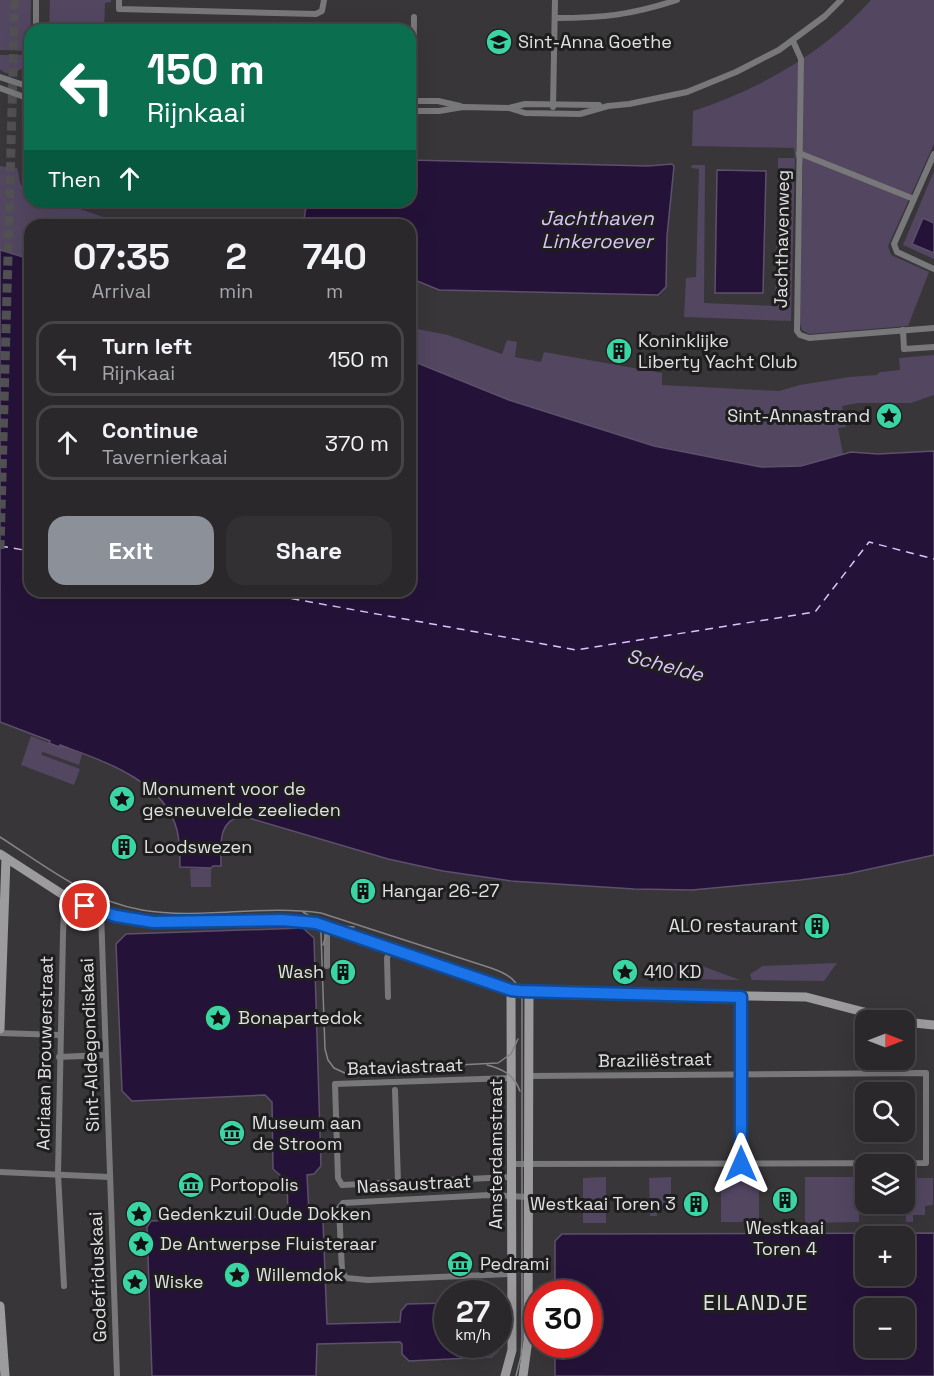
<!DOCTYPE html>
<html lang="en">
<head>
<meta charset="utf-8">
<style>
	:root { --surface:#2a282b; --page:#323033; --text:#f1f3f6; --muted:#a5a6a9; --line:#464447; --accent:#8c9099 }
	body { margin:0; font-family:"Space Grotesk",sans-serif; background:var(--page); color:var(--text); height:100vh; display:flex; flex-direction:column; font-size:22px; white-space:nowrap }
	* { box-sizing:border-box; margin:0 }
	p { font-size:20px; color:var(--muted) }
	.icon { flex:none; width:33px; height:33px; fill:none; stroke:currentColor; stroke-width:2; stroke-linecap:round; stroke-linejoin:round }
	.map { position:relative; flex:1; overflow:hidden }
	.details { position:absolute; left:24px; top:219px; width:392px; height:378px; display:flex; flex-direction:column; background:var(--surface); border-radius:18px; box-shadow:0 6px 24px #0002,0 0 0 2px var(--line) }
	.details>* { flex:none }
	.guide { position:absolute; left:24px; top:24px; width:392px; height:183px; border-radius:18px; box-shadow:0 6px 24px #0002,0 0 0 2px var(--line); background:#0b6e4f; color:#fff; overflow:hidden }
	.needle { width:39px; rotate:90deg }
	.fabs { position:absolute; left:855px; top:1010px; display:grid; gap:12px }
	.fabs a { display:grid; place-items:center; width:60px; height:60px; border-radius:12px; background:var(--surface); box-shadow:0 6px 24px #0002,0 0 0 2px var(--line); font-size:30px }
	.speed { position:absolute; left:434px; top:1280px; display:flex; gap:12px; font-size:30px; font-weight:700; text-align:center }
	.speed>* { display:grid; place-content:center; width:78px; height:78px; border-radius:50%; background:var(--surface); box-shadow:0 6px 24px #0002,0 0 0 2px var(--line); line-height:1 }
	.speed small { font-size:15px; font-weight:400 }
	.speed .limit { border:9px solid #d22; background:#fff; color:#111 }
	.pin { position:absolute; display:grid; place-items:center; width:51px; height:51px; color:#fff; margin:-26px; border:3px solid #fff; border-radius:50%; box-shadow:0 2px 6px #0007 }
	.me { position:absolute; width:66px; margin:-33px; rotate:0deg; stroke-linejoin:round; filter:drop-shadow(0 0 4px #0008) }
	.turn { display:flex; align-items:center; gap:21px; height:126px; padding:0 24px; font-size:27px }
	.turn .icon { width:78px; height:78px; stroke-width:2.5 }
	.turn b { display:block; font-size:42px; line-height:51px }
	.then { display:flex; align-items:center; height:57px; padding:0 24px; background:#0003; gap:12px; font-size:22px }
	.eta { display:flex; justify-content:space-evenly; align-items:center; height:102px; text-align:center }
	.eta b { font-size:36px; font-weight:700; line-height:42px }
	.action { display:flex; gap:12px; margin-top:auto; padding:12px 24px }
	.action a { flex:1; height:69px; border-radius:18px; background:var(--accent); color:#fff; font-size:24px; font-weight:700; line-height:69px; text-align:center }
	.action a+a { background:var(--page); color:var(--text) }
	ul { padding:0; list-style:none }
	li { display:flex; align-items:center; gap:18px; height:75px; margin:0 12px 9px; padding:0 12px; border:3px solid var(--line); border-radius:18px }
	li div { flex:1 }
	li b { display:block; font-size:22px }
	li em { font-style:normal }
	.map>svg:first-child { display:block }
	.green { fill:#524661 }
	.water { fill:#251239; stroke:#5d506c; stroke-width:1.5; fill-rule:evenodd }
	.pier { fill:#383639 }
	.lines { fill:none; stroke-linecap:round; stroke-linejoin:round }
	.ferry { stroke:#dcc3fe; stroke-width:1.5; stroke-dasharray:8 6; stroke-linecap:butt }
	.secondary-tunnel { stroke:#515052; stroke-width:9; stroke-dasharray:9 4.5; stroke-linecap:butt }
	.street { stroke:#787779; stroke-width:6 }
	.secondary { stroke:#9c9b9d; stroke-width:9 }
	.tram { stroke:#848386; stroke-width:1.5 }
	.route-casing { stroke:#114b97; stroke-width:15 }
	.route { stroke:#1a73e8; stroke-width:10 }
	.labels { text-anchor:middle; stroke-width:6; stroke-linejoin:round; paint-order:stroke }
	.poi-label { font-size:18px; fill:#e0e0e2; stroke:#1f1e1f; text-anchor:start }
	.street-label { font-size:18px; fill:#e0e0e2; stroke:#1f1e1f }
	.water-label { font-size:20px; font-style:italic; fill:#dcc3fe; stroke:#1f1e1f }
	.quarter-label { font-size:21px; letter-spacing:1.5px; fill:#e0e0e2; stroke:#1f1e1f }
</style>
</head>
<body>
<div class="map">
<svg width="934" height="1376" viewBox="0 0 934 1376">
	<rect width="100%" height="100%" fill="#383639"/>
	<g class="green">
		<path d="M0,0H31L30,51L0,50Z"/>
		<path d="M50,0H111V2L105,3L104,30H49Z"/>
		<path d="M871,0H934V144L888,246L891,255L929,272L908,326L809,334L802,330L799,321L803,162L795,158L791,321L684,317L686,278L696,277L699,169L691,168L692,165H705L704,303L775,306L778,158H795L794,148L692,146L693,111C760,89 824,53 871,0Z"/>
		<path d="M0,55H25L23,68L12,74L5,73L0,69Z"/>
		<path d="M0,166L17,168C21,180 17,187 30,191V201H57L106,218L103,225H30V259L0,250Z"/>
		<path d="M934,171V259L903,245Z"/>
		<path d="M410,324L417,329L448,335L502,354L507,340L517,342L515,357L541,362L544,352L662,373V385L779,391L800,385L849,377L877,375L880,372L900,370L899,358L934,355V395L911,403H858L842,406L846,427L838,428L843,454L801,466L761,467L654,446L509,400L410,360Z"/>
		<path d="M31,736L59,747L60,745L82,754L79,765L43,752L41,753L42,755L80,769L74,785L21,765Z"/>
		<path d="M211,868V887H191L190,869Z"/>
		<path d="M690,963L674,979H654V964Z"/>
		<path d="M837,963L824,981L752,980L750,974L763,966Z"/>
		<path d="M694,965H699L740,980L678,979Z"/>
		<path d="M606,1177V1223H583V1178Z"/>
		<path d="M671,1177V1206H657V1216H650L649,1178Z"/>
		<rect x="721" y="1177" width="38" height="45"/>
		<path d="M805,1177H859V1222L805,1223Z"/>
		<path d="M906,1178H933V1205L925,1206V1215H913V1222H906Z"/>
	</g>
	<g class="water">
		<path d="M410,160L648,166L672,164L674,166L667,236L666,287L658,295L439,290L410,278V225H303L307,201H410Z"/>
		<path d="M717,170L766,171L763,293H715Z"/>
		<path d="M923,218L934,223V253L912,244Z"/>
		<path d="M0,250L30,259V591H410V360L509,400L654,446L761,467L801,466L851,452L878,454L934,451V855L847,874L800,880L692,890L634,889L511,881L443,871L388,859L242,816C217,821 221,845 221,866H213L211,868L180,867C180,855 180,842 177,830C164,780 103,761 60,745L59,747L49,743L50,741L0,722Z"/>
		<path d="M303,928L314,938L321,1166L314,1174L307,1175L309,1214L316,1215L323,1222L327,1324L400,1322L401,1311L407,1304L447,1303V1344H498V1351L491,1357L409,1361L402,1354V1344L400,1342L317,1344L316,1376H152L147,1227L151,1221L288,1216L287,1177L281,1176L273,1169L272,1102L265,1095L132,1101L122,1091L116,944L126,934Z"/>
		<path d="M934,1233V1376H555V1344H588V1293H555V1241L562,1234ZM866,1236H904V1275H866ZM866,1308H904V1347H866Z"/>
	</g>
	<rect class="pier" x="503" y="1317" width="34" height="25"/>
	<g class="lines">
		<g class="ferry">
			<path d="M0,546L30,551"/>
			<path d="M250,591L576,650L815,612L869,542L934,559"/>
		</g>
		<path class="secondary-tunnel" d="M0,549L15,0"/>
		<g class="street">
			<path d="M119,0V9L316,14L322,11L324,0"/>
			<path d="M555,18C603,18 631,15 677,0"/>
			<path d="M36,30V0"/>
			<path d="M793,41L801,59L797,331L800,335L809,338L934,328"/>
			<path d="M0,77L30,87"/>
			<path d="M0,88L30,99"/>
			<path d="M411,101H438L460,106"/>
			<path d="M553,107L555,0"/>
			<path d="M509,108L525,113L580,114L608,106L629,104L687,92L736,72L779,50L825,16L841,0"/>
			<path d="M410,111H439L463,107L509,108L525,104L599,105"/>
			<path d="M413,111L414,17"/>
			<path d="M799,153L914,199"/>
			<path d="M934,154L894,244L897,252L934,269"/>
			<path d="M903,330L904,349L934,347"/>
			<path d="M101,912L117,1376"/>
			<path d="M327,966V934L329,926"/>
			<path d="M388,997L387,958L391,948"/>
			<path d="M741,997V1164"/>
			<path d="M0,1033L60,1035"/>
			<path d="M59,1057L105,1055"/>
			<path d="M512,1078L335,1084L338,1178L342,1185L512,1177"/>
			<path d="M395,1090L398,1182"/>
			<path d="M512,1164L926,1163V1073L529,1076"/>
			<path d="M0,1172L109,1177"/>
			<path d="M512,1274L368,1280L346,1278L342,1271L339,1208L343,1203L489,1195L529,1197"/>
			<path d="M64,1286L58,1174L63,934L64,910L68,898"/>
		</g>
		<g class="secondary">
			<path d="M0,854L68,898L116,916L164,923L282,920L317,923L511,990L529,992L806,997L895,1020"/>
			<path d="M904,1022L934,1025"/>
			<path d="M0,1029L6,858"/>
			<path d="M0,1306L5,1376"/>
			<path d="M505,1376L512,1350L511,990"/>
			<path d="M523,1376L528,1340L529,992"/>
		</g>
		<g class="tram">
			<path d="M0,837C44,865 88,901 142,910C201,920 262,904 321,913L491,968C508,974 519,980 522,999V1340L521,1356L516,1376"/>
			<path d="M303,912L313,918L321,933L325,1049L328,1060L334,1068L349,1075L400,1074L426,1066"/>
			<path d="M323,945C327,928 338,925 354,927"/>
			<path d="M487,1065C503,1069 514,1075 520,1091"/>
			<path d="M418,1067L498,1063L511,1054L518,1039"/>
		</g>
	</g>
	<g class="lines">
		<g class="route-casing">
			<path id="route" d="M85,906L116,916L153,922L282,920L316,923L511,990L520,991L741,997V1164"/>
		</g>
		<use href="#route" class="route"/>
	</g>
	<defs>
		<g id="school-disc" transform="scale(1.35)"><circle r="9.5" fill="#3bd4a4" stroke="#1f1e1f"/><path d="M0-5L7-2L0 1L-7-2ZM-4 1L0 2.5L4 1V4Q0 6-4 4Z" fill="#111"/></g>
		<g id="building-disc" transform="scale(1.35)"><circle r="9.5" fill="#3bd4a4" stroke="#1f1e1f"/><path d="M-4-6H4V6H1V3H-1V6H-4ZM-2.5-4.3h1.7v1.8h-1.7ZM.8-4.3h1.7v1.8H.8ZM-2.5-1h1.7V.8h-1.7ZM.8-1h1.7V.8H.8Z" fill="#111"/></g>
		<g id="sight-disc" transform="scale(1.35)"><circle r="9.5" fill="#3bd4a4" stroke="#1f1e1f"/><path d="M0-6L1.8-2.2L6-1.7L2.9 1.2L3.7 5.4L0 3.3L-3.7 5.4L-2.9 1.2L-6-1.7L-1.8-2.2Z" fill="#111"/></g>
		<g id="museum-disc" transform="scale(1.35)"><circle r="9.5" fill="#3bd4a4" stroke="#1f1e1f"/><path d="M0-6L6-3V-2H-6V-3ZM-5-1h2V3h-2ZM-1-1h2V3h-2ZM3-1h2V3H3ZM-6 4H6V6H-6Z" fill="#111"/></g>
	</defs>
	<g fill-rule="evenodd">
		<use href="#school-disc" x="499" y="42"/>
		<use href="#building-disc" x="619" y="351"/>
		<use href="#sight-disc" x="889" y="416"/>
		<use href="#sight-disc" x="122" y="799"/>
		<use href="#building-disc" x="124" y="847"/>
		<use href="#building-disc" x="363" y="891"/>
		<use href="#building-disc" x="817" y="926"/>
		<use href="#building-disc" x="343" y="972"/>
		<use href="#sight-disc" x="625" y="972"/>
		<use href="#sight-disc" x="218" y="1018"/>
		<use href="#museum-disc" x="232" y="1133"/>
		<use href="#museum-disc" x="191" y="1185"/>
		<use href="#building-disc" x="785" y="1200"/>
		<use href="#building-disc" x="696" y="1204"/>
		<use href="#sight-disc" x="139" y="1214"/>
		<use href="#sight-disc" x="141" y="1244"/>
		<use href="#museum-disc" x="460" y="1264"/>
		<use href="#sight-disc" x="237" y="1275"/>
		<use href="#sight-disc" x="135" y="1282"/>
	</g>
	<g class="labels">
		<g class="poi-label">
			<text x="518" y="48">Sint-Anna Goethe</text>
			<text x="638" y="347">Koninklijke<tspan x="638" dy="21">Liberty Yacht Club</tspan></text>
			<text x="870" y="422" text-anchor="end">Sint-Annastrand</text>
			<text x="142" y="795">Monument voor de<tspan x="142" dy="21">gesneuvelde zeelieden</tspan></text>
			<text x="144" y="853">Loodswezen</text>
			<text x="382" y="897">Hangar 26-27</text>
			<text x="798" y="932" text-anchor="end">ALO restaurant</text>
			<text x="324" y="978" text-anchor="end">Wash</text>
			<text x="644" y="978">410 KD</text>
			<text x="238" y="1024">Bonapartedok</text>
			<text x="252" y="1129">Museum aan<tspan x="252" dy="21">de Stroom</tspan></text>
			<text x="210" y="1191">Portopolis</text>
			<text x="676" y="1210" text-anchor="end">Westkaai Toren 3</text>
			<text x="158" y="1220">Gedenkzuil Oude Dokken</text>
			<text x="785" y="1234" text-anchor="middle">Westkaai<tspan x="785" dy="21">Toren 4</tspan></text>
			<text x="160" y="1250">De Antwerpse Fluisteraar</text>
			<text x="480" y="1270">Pedrami</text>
			<text x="256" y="1281">Willemdok</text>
			<text x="154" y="1288">Wiske</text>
		</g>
		<g class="street-label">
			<text transform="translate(782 239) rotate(-89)" y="6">Jachthavenweg</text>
			<text transform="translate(90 1045) rotate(-92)" y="6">Sint-Aldegondiskaai</text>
			<text transform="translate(45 1053) rotate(-89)" y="6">Adriaan Brouwerstraat</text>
			<text transform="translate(655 1060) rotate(-1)" y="6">Braziliëstraat</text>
			<text transform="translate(405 1067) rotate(-2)" y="6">Bataviastraat</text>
			<text transform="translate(496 1154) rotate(-90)" y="6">Amsterdamstraat</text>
			<text transform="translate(414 1184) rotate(-3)" y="6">Nassaustraat</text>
			<text transform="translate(98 1277) rotate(-92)" y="6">Godefriduskaai</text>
		</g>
		<g class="water-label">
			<text x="597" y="225">Jachthaven<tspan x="597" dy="23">Linkeroever</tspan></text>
			<text transform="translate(665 665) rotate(15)" y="7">Schelde</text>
		</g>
		<g class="quarter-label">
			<text x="756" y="1310">EILANDJE</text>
		</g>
	</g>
</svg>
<div class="fabs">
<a><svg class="needle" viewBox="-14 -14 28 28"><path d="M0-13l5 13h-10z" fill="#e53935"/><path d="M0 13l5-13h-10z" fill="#a5a6a9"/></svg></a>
<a><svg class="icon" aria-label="search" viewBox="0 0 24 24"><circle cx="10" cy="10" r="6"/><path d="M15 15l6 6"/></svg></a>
<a><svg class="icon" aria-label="layers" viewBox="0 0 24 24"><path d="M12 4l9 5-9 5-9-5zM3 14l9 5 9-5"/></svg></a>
<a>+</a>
<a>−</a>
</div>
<div class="speed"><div>27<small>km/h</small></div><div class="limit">30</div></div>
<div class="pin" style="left:85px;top:906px;background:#d93025"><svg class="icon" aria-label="arrive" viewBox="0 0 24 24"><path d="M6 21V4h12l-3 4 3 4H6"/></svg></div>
<svg class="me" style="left:741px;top:1164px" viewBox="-20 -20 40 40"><path d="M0-17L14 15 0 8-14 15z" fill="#1a73e8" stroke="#fff" stroke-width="4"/></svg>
<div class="guide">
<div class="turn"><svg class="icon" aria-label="left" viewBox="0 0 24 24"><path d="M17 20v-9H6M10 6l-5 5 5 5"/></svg><div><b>150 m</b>Rijnkaai</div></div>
<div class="then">Then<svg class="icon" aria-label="ahead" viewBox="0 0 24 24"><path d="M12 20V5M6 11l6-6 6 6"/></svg></div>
</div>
<section class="details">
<div class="eta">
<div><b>07:35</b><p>Arrival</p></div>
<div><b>2</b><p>min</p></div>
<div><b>740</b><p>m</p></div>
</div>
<ul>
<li><svg class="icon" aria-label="left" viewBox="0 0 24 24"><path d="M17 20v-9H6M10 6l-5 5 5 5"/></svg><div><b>Turn left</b><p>Rijnkaai</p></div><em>150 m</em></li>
<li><svg class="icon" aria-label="ahead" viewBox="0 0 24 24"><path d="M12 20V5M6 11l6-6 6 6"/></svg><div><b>Continue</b><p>Tavernierkaai</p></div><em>370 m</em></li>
</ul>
<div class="action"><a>Exit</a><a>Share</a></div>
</section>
</div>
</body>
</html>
